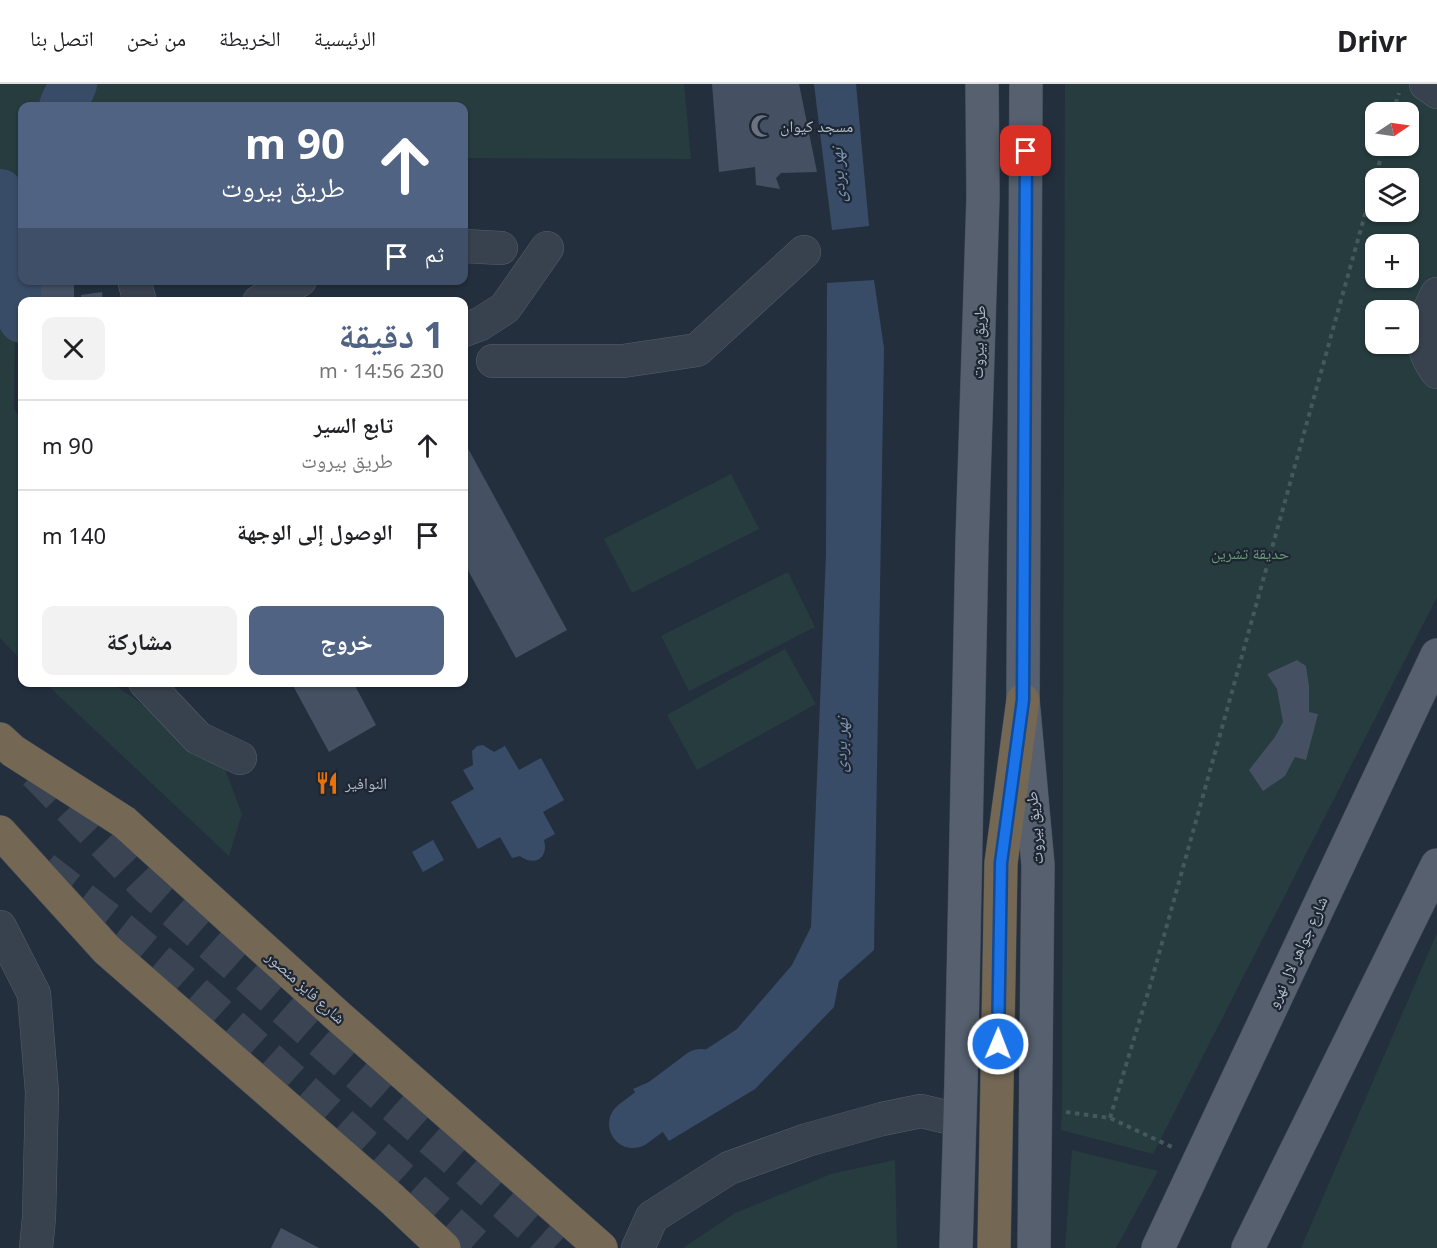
<!DOCTYPE html>
<html lang="ar">
<head>
<meta charset="utf-8">
<style>
	:root { --surface:#fff; --page:#f2f2f2; --text:#202124; --muted:#757577; --line:#e0e0e0; --accent:#506383 }
	body { margin:0; font-family:"Noto Sans","Noto Naskh Arabic",sans-serif; background:var(--page); color:var(--text); direction:rtl; height:100vh; display:flex; flex-direction:column; font-size:22px; white-space:nowrap }
	* { box-sizing:border-box; margin:0 }
	p { font-size:20px; color:var(--muted) }
	.icon { flex:none; width:33px; height:33px; fill:none; stroke:currentColor; stroke-width:2; stroke-linecap:round; stroke-linejoin:round }
	.map { position:relative; flex:1; overflow:hidden; direction:ltr }
	.details { position:absolute; left:18px; top:213px; width:450px; height:390px; display:flex; flex-direction:column; background:var(--surface); border-radius:12px; box-shadow:0 2px 4px #0004; direction:rtl }
	.details>* { flex:none }
	.hud { position:absolute; left:18px; top:18px; width:450px; height:183px; border-radius:12px; box-shadow:0 2px 4px #0004; direction:rtl; background:#506383; color:#fff; overflow:hidden }
	.needle { width:39px; rotate:77deg }
	.buttons { position:absolute; left:1365px; top:18px; display:grid; gap:12px }
	.buttons a { display:grid; place-items:center; width:54px; height:54px; border-radius:12px; background:var(--surface); box-shadow:0 2px 4px #0004; font-size:30px }
	.pin { position:absolute; display:grid; place-items:center; width:51px; height:51px; color:#fff; margin:-26px; border-radius:12px; box-shadow:0 3px 9px #0006 }
	.me { position:absolute; width:66px; margin:-33px; rotate:1deg; stroke-linejoin:round; filter:drop-shadow(0 0 4px #0008) }
	.turn { display:flex; align-items:center; gap:21px; height:126px; padding:0 24px; font-size:27px }
	.turn .icon { width:78px; height:78px; stroke-width:2.5 }
	.turn b { display:block; font-size:42px; line-height:51px }
	.then { display:flex; align-items:center; height:57px; padding:0 24px; background:#0003; gap:12px; font-size:22px }
	.round { display:grid; place-items:center; flex:none; width:63px; height:63px; border-radius:12px; background:var(--page) }
	.overview { display:flex; align-items:center; justify-content:space-between; height:102px; padding:0 24px }
	h1 { font-size:36px; font-weight:700; line-height:45px; color:var(--accent) }
	.primary-button { display:flex; gap:12px; margin-top:auto; padding:12px 24px }
	.primary-button a { flex:1; height:69px; border-radius:12px; background:var(--accent); color:#fff; font-size:24px; font-weight:700; line-height:69px; text-align:center }
	.primary-button a+a { background:var(--page); color:var(--text) }
	ul { padding:0; list-style:none }
	li { display:flex; align-items:center; gap:18px; height:90px; padding:0 24px; border-top:2px solid var(--line) }
	li div { flex:1 }
	li b { display:block; font-size:22px }
	li em { font-style:normal }
	header { display:flex; align-items:center; gap:36px; box-sizing:border-box; height:84px; padding:0 30px; background:var(--surface); border-bottom:2px solid var(--line) }
	header strong { font-size:28px }
	nav { display:flex; gap:33px; margin-inline-start:auto; font-size:21px }
	.map>svg:first-child { display:block }
	.green { fill:#263c3f; fill-rule:evenodd }
	.water { fill:#394c67 }
	.lines { fill:none; stroke-linecap:round; stroke-linejoin:round }
	.river { stroke:#394c67; stroke-width:48 }
	.building { fill:#455162 }
	.highway-tunnel { stroke:#3a4453; stroke-width:33; stroke-dasharray:33 16; stroke-linecap:butt }
	.minor-casing { stroke:#565f6c; stroke-width:34 }
	.major-casing { stroke:#414a57; stroke-width:34 }
	.highway-casing { stroke:#434c59; stroke-width:34 }
	.path { stroke:#44595c; stroke-width:4; stroke-dasharray:4.5 4.5; stroke-linecap:butt }
	.minor { stroke:#38414e; stroke-width:33 }
	.major { stroke:#56606e; stroke-width:33 }
	.highway { stroke:#746855; stroke-width:33 }
	.route-casing { stroke:#114b97; stroke-width:15 }
	.route { stroke:#1a73e8; stroke-width:10 }
	.labels { text-anchor:middle; stroke-width:4.5; stroke-linejoin:round; paint-order:stroke }
	.poi-label { font-size:16px; fill:#b4bcc9; stroke:#1d2633; text-anchor:start }
	.street-label { font-size:16px; fill:#b4bcc9; stroke:#1d2633 }
	.park-label { font-size:16px; fill:#6b9a76; stroke:#1d2633 }
	.water-label { font-size:18px; font-style:italic; fill:#7c92b1; stroke:#1d2633 }
</style>
</head>
<body>
<header>
<strong>Drivr</strong>
<nav><a>الرئيسية</a><a>الخريطة</a><a>من نحن</a><a>اتصل بنا</a></nav>
</header>
<div class="map">
<svg width="1437" height="1164" viewBox="0 0 1437 1164">
	<rect width="100%" height="100%" fill="#242f3e"/>
	<g class="green">
		<path d="M0,0H55L52,5L46,22H22V120L15,119V255L14,325L22,337V577L0,554Z"/>
		<path d="M90,0H684L691,75L464,74V22H82Z"/>
		<path d="M1065,0H1437V513L1153,1070L1061,1046L1062,1027ZM1376,28H1408V62H1376ZM1376,94H1408V128H1376ZM1376,160H1408V194H1376ZM1376,226H1408V260H1376Z"/>
		<path d="M731,390L759,445L632,509L604,455Z"/>
		<path d="M788,488L815,543L689,607L661,552Z"/>
		<path d="M785,565L816,620L697,686L667,631Z"/>
		<path d="M45,599H112L222,677L242,730L229,772Z"/>
		<path d="M1437,849V1164H1301Z"/>
		<path d="M1072,1066L1158,1087L1116,1164H1065Z"/>
		<path d="M895,1076L897,1164H683L735,1129L831,1090Z"/>
	</g>
	<g class="water">
		<path d="M814,0H856L869,142L832,146Z"/>
		<path d="M874,196L884,264L874,866L839,897L834,923L755,1005L669,1057L633,1005L670,989L737,945L792,881L811,843L826,470L827,199Z"/>
		<path d="M483,661L494,668L505,662L519,686L541,674L564,716L543,728L555,750L544,756C549,774 535,783 520,772L512,774L500,753L478,765L451,718L474,705L463,686L473,681L472,667L477,662Z"/>
		<path d="M433,756L444,776L423,788L412,768Z"/>
	</g>
	<g class="lines">
		<g class="river">
			<path d="M63,22L73,0"/>
			<path d="M0,109L22,195"/>
			<path d="M22,235V219L23,196"/>
			<path d="M633,1040L701,989"/>
		</g>
	</g>
	<g class="building">
		<path d="M712,0H799L817,88L781,89L776,94L780,105L756,101L755,83L719,88Z"/>
		<rect x="41" y="196" width="33" height="22"/>
		<path d="M102,208L103,218H82L81,211Z"/>
		<path d="M464,357L567,546L516,574L464,479Z"/>
		<path d="M1297,576L1306,582L1309,602V628L1318,630L1306,676L1295,673L1285,692L1263,707L1249,686L1275,653L1283,638L1277,605L1267,590Z"/>
		<path d="M291,598H353L376,641L329,668Z"/>
		<path d="M281,1144L319,1164H271Z"/>
	</g>
	<g class="lines">
		<g class="highway-tunnel">
			<path d="M35,689L148,805L554,1164"/>
			<path d="M44,784L126,848L179,893L480,1164"/>
		</g>
		<g class="minor-casing">
			<g id="minor">
				<path d="M1426,0L1437,8"/>
				<path d="M464,162L501,164"/>
				<path d="M134,196L140,218"/>
				<path d="M1437,210C1422,239 1416,259 1437,288"/>
				<path d="M259,218L300,196"/>
				<path d="M464,246L480,240L505,224L547,164"/>
				<path d="M493,277H623L697,266L804,168"/>
				<path d="M145,598L198,654L240,674"/>
				<path d="M0,843L34,910L42,1008L39,1134L36,1164"/>
				<path d="M638,1164L652,1133L729,1084L807,1056L882,1035L921,1027L959,1036"/>
			</g>
		</g>
		<g class="major-casing">
			<g id="major">
				<path d="M1026,0L1023,616L1038,781L1034,1164"/>
				<path d="M956,1164L961,998L972,458L983,113L982,0"/>
				<path d="M1158,1164L1437,571"/>
				<path d="M1248,1164L1437,781"/>
			</g>
		</g>
		<g class="highway-casing">
			<g id="highway">
				<path d="M0,655L13,667L124,738L339,933L601,1164"/>
				<path d="M0,748L107,866L392,1115L444,1164"/>
				<path d="M994,1164L1001,779L1023,616"/>
			</g>
		</g>
		<g class="path">
			<path d="M1393,28L1399,9"/>
			<path d="M1066,1028L1110,1034L1174,1064"/>
			<path d="M1110,1034L1150,902L1384,62"/>
		</g>
		<use href="#minor" class="minor"/>
		<use href="#major" class="major"/>
		<use href="#highway" class="highway"/>
	</g>
	<g class="lines">
		<g class="route-casing">
			<path id="route" d="M998,960L1001,779L1023,616L1026,67"/>
		</g>
		<use href="#route" class="route"/>
	</g>
	<defs>
		<g id="mosque-bare" transform="scale(1.8)"><path d="M3.5-4.9A6 6 0 1 0 3.5 4.9A5 5 0 1 1 3.5-4.9Z" fill="#6b7280" stroke="#1d2633" stroke-width="2.5" paint-order="stroke"/></g>
		<g id="restaurant-bare" transform="scale(1.8)"><path d="M-5-6h1v4h1v-4h1v4h1v-4h1v5L-1.5 .5V6h-2V.5L-5-1ZM5-6V6H3V1.5H1.5Q1.5-4 5-6Z" fill="#e8710a" stroke="#1d2633" stroke-width="2.5" paint-order="stroke"/></g>
	</defs>
	<g fill-rule="evenodd">
		<use href="#mosque-bare" x="762" y="42"/>
		<use href="#restaurant-bare" x="327" y="699"/>
	</g>
	<g class="labels">
		<g class="poi-label">
			<text x="780" y="48">مسجد كيوان</text>
			<text x="345" y="705">النوافير</text>
		</g>
		<g class="street-label">
			<text transform="translate(978 258) rotate(-88)" y="6">طريق بيروت</text>
			<text transform="translate(1034 744) rotate(-95)" y="6">طريق بيروت</text>
			<text transform="translate(1297 868) rotate(-65)" y="6">شارع جواهر لال نهرو</text>
			<text transform="translate(306 903) rotate(42)" y="6">شارع فايز منصور</text>
		</g>
		<g class="park-label">
			<text x="1250" y="475">حديقة تشرين</text>
		</g>
		<g class="water-label">
			<text transform="translate(838 91) rotate(-93)" y="6">نهر بردى</text>
			<text transform="translate(841 661) rotate(-88)" y="6">نهر بردى</text>
		</g>
	</g>
</svg>
<div class="buttons">
<a><svg class="needle" viewBox="-14 -14 28 28"><path d="M0-13l5 13h-10z" fill="#e53935"/><path d="M0 13l5-13h-10z" fill="#757577"/></svg></a>
<a><svg class="icon" aria-label="layers" viewBox="0 0 24 24"><path d="M12 4l9 5-9 5-9-5zM3 14l9 5 9-5"/></svg></a>
<a>+</a>
<a>−</a>
</div>
<div class="pin" style="left:1026px;top:67px;background:#d93025"><svg class="icon" aria-label="arrive" viewBox="0 0 24 24"><path d="M6 21V4h12l-3 4 3 4H6"/></svg></div>
<svg class="me" style="left:998px;top:960px" viewBox="-20 -20 40 40"><circle r="17" fill="#1a73e8" stroke="#fff" stroke-width="3"/><path d="M0-11L8 9 0 5-8 9z" fill="#fff"/></svg>
<div class="hud">
<div class="turn"><svg class="icon" aria-label="ahead" viewBox="0 0 24 24"><path d="M12 20V5M6 11l6-6 6 6"/></svg><div><b>90 m</b>طريق بيروت</div></div>
<div class="then">ثم<svg class="icon" aria-label="arrive" viewBox="0 0 24 24"><path d="M6 21V4h12l-3 4 3 4H6"/></svg></div>
</div>
<section class="details">
<div class="overview"><div><h1>1 دقيقة</h1><p>230 m · 14:56</p></div><a class="round"><svg class="icon" aria-label="close" viewBox="0 0 24 24"><path d="M6 6l12 12M18 6L6 18"/></svg></a></div>
<ul>
<li><svg class="icon" aria-label="ahead" viewBox="0 0 24 24"><path d="M12 20V5M6 11l6-6 6 6"/></svg><div><b>تابع السير</b><p>طريق بيروت</p></div><em>90 m</em></li>
<li><svg class="icon" aria-label="arrive" viewBox="0 0 24 24"><path d="M6 21V4h12l-3 4 3 4H6"/></svg><div><b>الوصول إلى الوجهة</b></div><em>140 m</em></li>
</ul>
<div class="primary-button"><a>خروج</a><a>مشاركة</a></div>
</section>
</div>
</body>
</html>
